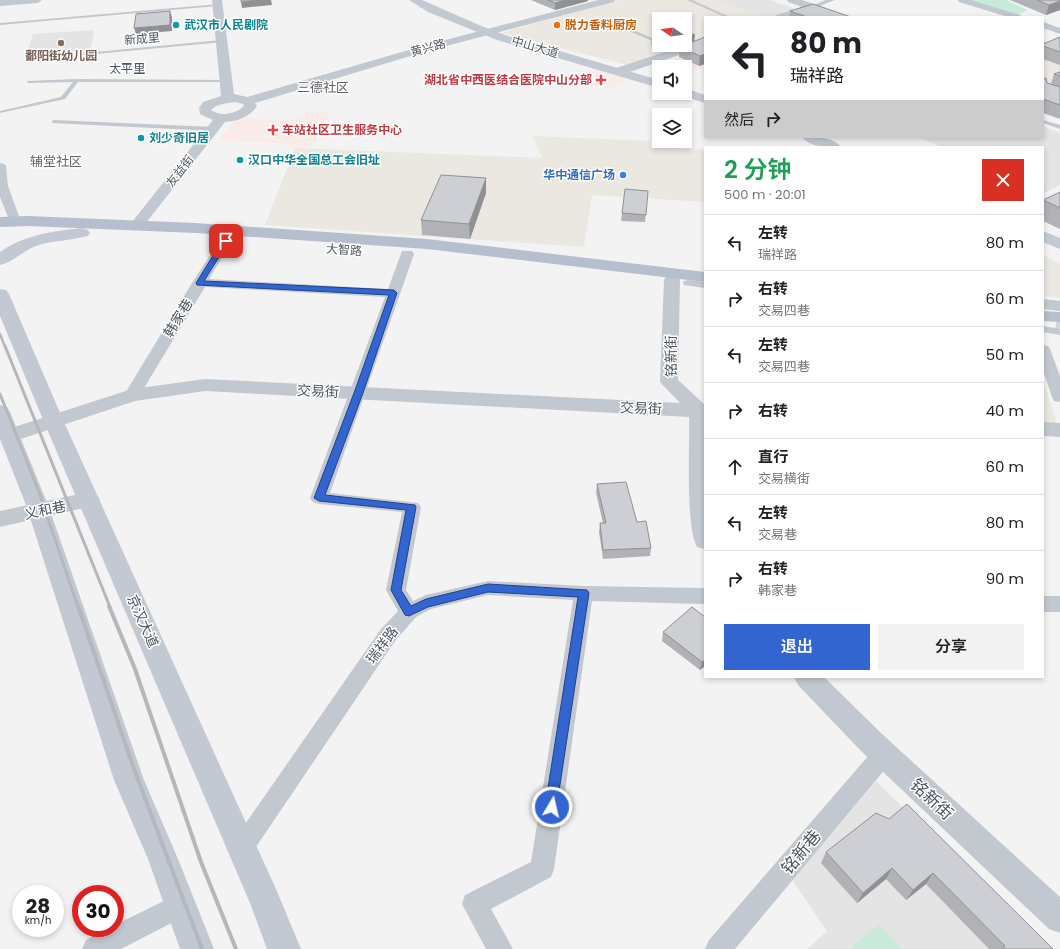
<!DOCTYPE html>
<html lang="zh">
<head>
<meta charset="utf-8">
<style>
	:root { --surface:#fff; --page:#f2f2f2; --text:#202124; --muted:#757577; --line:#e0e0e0; --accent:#3265cf }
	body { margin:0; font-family:Poppins,"Noto Sans SC",sans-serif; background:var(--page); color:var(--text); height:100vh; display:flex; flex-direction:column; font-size:15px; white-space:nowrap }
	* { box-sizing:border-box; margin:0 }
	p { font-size:13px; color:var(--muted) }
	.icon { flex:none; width:22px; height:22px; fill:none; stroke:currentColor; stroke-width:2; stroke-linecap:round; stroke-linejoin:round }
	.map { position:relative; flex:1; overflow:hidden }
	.drawer { position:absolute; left:704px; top:146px; width:340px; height:532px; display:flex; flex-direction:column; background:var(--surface); border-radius:0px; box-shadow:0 2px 6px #0003 }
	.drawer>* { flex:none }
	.banner { position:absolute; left:704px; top:16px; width:340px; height:122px; border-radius:0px; box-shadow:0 2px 6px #0003; background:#fff; color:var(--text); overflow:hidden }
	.needle { width:26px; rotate:283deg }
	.fabs { position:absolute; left:652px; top:12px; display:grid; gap:8px }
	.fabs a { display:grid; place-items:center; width:40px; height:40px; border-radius:0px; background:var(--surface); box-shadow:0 2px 6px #0003; font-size:20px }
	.speed { position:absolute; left:12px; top:885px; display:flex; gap:8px; font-size:20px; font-weight:700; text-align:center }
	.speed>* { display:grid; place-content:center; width:52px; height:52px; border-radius:50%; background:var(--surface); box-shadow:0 2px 6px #0003; line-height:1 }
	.speed small { font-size:10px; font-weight:400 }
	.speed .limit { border:6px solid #d22; background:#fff; color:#111 }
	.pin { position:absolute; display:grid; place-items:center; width:34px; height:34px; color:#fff; margin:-17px; border-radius:8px; box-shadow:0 2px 6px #0006 }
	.me { position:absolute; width:44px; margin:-22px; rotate:9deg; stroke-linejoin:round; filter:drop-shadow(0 0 3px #0008) }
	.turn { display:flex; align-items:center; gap:14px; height:84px; padding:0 20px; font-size:18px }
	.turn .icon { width:52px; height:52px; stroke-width:2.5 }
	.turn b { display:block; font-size:28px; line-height:34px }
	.then { display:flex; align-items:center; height:38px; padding:0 20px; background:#0003; gap:8px; font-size:15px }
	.round { display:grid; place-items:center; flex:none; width:42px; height:42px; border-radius:0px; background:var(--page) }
	.headline { display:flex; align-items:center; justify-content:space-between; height:68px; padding:0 20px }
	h1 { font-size:24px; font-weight:600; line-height:30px; color:#1e9e55 }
	.primary-button { display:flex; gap:8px; margin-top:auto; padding:8px 20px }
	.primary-button a { flex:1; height:46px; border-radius:0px; background:var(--accent); color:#fff; font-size:16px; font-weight:600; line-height:46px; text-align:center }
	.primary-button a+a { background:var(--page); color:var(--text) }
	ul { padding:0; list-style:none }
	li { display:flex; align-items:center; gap:12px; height:56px; padding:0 20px; border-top:1px solid var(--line) }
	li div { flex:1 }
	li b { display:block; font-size:15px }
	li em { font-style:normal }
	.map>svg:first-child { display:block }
	.commercial { fill:#eae8e1; fill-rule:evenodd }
	.education { fill:#e5e4e4 }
	.medical { fill:#f9ebe8 }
	.green { fill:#c8ebd9 }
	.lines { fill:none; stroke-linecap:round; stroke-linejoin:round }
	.primary-tunnel { stroke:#d2d3d5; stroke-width:16; stroke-dasharray:16 8; stroke-linecap:butt }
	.service { fill:#c2c8cf; fill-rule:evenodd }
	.pedestrian { fill:#c2c8cf; fill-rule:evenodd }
	.minor { fill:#c2c8cf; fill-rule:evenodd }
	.tertiary { fill:#c2c8cf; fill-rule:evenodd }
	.secondary { fill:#c3c9d3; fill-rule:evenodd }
	.primary { fill:#b6bfcd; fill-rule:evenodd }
	.rail-far2 { stroke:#b6b7bc; stroke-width:2.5 }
	.rail-far1 { stroke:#b6b7bc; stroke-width:3 }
	.rail { stroke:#b6b7bc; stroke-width:4 }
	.wall { fill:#b0b2b6 }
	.shaded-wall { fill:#909194 }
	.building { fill:#cdcfd4; stroke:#909194 }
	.route { fill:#3265cf; stroke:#204287 }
	.culture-dot { fill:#0f9aa8; stroke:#fff; stroke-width:1.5 }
	.food-dot { fill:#e8710a; stroke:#fff; stroke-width:1.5 }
	.education-dot { fill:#8d6e63; stroke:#fff; stroke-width:1.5 }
	.health-dot { fill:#e0444e; stroke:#fff; stroke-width:1.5 }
	.shop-dot { fill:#3f7fe0; stroke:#fff; stroke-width:1.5 }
	.labels { text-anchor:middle; stroke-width:3; stroke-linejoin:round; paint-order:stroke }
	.far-culture-label { font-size:12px; font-weight:bold; fill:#0d838f; stroke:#fff; text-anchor:start }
	.far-food-label { font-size:12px; font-weight:bold; fill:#c56008; stroke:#fff; text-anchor:start }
	.far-street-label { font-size:12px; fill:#4c545e; stroke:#fff }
	.far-education-label { font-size:12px; font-weight:bold; fill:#785e54; stroke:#fff }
	.far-health-label { font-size:12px; font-weight:bold; fill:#be3a42; stroke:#fff; text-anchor:end }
	.far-shop-label { font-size:12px; font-weight:bold; fill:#366cbe; stroke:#fff; text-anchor:end }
	.far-quarter-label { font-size:13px; fill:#606267; stroke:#fff }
	.street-label { font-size:14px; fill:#4c545e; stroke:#fff }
	.near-street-label { font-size:17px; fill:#4c545e; stroke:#fff }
</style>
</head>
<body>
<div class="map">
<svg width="1060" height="949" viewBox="0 0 1060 949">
	<rect width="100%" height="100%" fill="#f4f3f3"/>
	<g class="commercial">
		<path d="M620,0H717L765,17H705V39L628,65L501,33ZM659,19H685V45H659Z"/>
		<path d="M1060,45V93L1043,87V52Z"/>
		<path d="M532,136L650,141V147L705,150V202L592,195L584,247L265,225L295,148L542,158V156Z"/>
		<path d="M1043,255L1060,264V298L1043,296Z"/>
		<path d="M1043,380L1057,424L1043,423Z"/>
	</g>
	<g class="education">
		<path d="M717,0H770L795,9L769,17H765Z"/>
		<path d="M94,30L90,52L63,54V51L27,54L33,34Z"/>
		<path d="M1043,126L1060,133V185L1044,193L1043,147H942L918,137H1043Z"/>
		<path d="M876,781L1047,949H807L827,931L792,880Z"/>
	</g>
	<g class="medical">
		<path d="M705,49V68L696,71L673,60Z"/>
		<path d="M599,68L628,79L609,89L600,86L597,87L574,81Z"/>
		<path d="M309,111L330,112L309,149L286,147L287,144L219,140L236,118L292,120L302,116Z"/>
	</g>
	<g class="green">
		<path d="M970,0H1006L1028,10L1016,15Z"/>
		<path d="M878,924L901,949H850Z"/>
	</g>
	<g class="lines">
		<path class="primary-tunnel" d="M1056,325L1060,326"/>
		<g class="service">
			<path d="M687,0H692L730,17H725Z"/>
			<path d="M219,4L218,6L0,25V23Z"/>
			<path d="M608,20H610L659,41V44L608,22Z"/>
			<path d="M221,40H223V42L64,57L62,56L64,55Z"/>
			<path d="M661,45H667L679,51L675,52Z"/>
			<path d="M77,79L226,80L228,81L226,82H78L65,99L0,113V111L61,97L73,82L29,83L27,82V81Z"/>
			<path d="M54,120L214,127L217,129L214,131L52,123V121Z"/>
			<path d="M1043,120L1060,125V129L1043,123Z"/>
		</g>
		<g class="pedestrian">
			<path d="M826,0H835L814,8L809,7Z"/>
			<path d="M688,280L705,282V288L684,285L683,283L684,281Z"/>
			<path d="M1043,326L1060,329V335L1043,332Z"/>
		</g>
		<g class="minor">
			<path d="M0,0H42L38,3L0,6Z"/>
			<path d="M958,0H971L1020,15L1021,17H1008L959,2Z"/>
			<path d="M1043,22L1060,28V34L1043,28Z"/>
			<path d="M0,163L4,164L6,166L8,186L20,219L18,222H10L0,197Z"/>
			<path d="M226,237L231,238L232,241L209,279L388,289L402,251H412L414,254L330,493L418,503L421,507L406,590L413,601L426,595L488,581L584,586L705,588V604L592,601L554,869L551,877L491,909L513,949H486L462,904L465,895L531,862L573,600L488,595L431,609L416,617L395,641L250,856L242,860L234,856L230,848L234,840L381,629L398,611L386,590L402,512L319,504L313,502L310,498L385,297L205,287L138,398L132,400L126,398L124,395L192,283L221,238Z"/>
			<path d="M1043,345L1048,346L1050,349L1060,376V402L1054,401L1052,397L1043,370Z"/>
			<rect x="1043" y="596" width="17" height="16"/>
			<path d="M884,744L892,747L895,754L892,761L735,949H705L709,940L876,747Z"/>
			<path d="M180,893L189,896L192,905L189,914L121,949H82L86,940L109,928H115V925Z"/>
		</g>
		<g class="tertiary">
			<path d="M212,0H222L234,94L247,97L419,47L598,0H615L614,2L427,51L255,103L257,106C250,117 238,121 225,122L142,228L137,230L132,228L129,225L132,222L213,120L200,114L199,108L203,102L221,96ZM235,102L243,104L244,106C236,114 221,117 211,110C217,104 227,103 235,102Z"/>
			<path d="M787,0H802L845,15L846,17H831L812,10L791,17H775L776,15L802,7L788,2Z"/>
			<path d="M705,39V46L624,74H616L614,71L616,68Z"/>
			<path d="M672,275L678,276L680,280L678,380L705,405V549L697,547C685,525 690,445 689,417L205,391L135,401L9,443L2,441L0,438L2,431L132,389L205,379L680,403L660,382L664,280L666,276Z"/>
			<path d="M1043,299L1060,301V311L1043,309Z"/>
			<path d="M1043,422L1060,423V437L1043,436Z"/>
			<path d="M89,492L97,495L100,500L97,505L0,527V511Z"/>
			<path d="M794,677H824L881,733L1060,897V933L1049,929L861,751L798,685Z"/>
		</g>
		<g class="secondary">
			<path d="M409,0H422L479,25L505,35L659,80V88L497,40L428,12Z"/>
			<path d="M685,88L705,95V103L680,95L679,93H685Z"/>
			<path d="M802,137C814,137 833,136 841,147C829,147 810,148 802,137Z"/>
			<path d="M82,228L88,230L90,233L88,236C70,241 53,240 36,246C23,251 13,262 0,265V252C24,235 53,231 82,228Z"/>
			<path d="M1043,231L1060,238V249L1043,242Z"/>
			<path d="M0,289L6,290L9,294L64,422L276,889L301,949H267L250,903L44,422L0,316Z"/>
			<path d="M0,405L7,407L10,412L48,505L144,780L178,859L214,949H180L148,859L114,780L26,505L0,439Z"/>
		</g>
		<g class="primary">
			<path d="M28,216L196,223L427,239L705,272V282L427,249L196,233L28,226L0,227V217Z"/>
			<path d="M1043,311L1060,312V322L1043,321Z"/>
		</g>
		<path class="rail-far2" d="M0,334L5,347"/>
		<g class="rail-far1">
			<path d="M5,346L110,607"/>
			<path d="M0,394L39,492L78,607"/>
		</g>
		<g class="rail">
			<path d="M78,606L134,769L202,949"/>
			<path d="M109,606L135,669L201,862L236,949"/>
		</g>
	</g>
	<g class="wall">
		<path d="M531,0H588V1L555,10Z"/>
		<path d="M1010,0H1060V10L1046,15Z"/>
		<path d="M790,11L851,17H789Z"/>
		<path d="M705,37V64L699,66L679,57L680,47Z"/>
		<path d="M1060,37V65L1043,59V44Z"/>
		<path d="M652,38L659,39V45H668L667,50L665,51L651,45Z"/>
		<path d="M670,45H682L675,47Z"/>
		<path d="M1060,72V119L1043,113V79L1047,83L1051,84L1054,74Z"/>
		<path d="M648,191L645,222L621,221L622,213Z"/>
		<path d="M1060,192V229L1043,221V200Z"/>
		<path d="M486,193L470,239L422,235L421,220Z"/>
		<path d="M597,484L637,522L651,548L650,556L603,559L599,532L600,523H603L596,493Z"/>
		<path d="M705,617V666L700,670L662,641L663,632Z"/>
		<path d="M876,813L1053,949H989L926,884L906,900L886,879L857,903L821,863L826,852Z"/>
	</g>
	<g class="shaded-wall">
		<path d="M258,0H271L272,5L242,8L241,2Z"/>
		<path d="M565,0H588V1L555,10V3Z"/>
		<path d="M1060,1V10L1046,15L1049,5Z"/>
		<path d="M170,11L172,17V31L136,34L134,28Z"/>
		<path d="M695,35L694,41L685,44V38Z"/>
		<path d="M665,45H668L667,50L665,51Z"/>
		<path d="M675,45H682L675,47Z"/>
		<path d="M705,54V64L699,66L700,56Z"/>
		<path d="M486,178V193L470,239L469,224Z"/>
		<path d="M705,660V666L700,670L702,662Z"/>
		<path d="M892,868L886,879L857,903L863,893Z"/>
		<path d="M933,873L926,884L906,900L913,890Z"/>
	</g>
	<g class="building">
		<path d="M241,0H258L241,2Z"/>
		<path d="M548,0H565L555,3Z"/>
		<path d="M1037,0H1060V1L1049,5Z"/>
		<path d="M813,4L851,17H807L790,11Z"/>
		<path d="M170,11V25L134,28L136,14Z"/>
		<path d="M685,31L695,35L685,38Z"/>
		<path d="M655,37L659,39V41L652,38Z"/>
		<path d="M705,37V54L700,56L680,47Z"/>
		<path d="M1060,37V52L1043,46V44Z"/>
		<path d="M1060,72V76L1054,74Z"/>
		<path d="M1046,78L1047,83L1060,87V105L1043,99V79Z"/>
		<path d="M441,175L486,178L469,224L421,220Z"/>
		<path d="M625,189L648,191L646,215L622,213Z"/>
		<path d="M1060,192V208L1043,200Z"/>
		<path d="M626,482L637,522L646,521L651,548L603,550L600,523H606L597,484Z"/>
		<path d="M692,607L705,617V660L702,662L663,632Z"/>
		<path d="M907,804L1053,949H1002L1005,946L933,873L913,890L892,868L863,893L826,852L876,813L889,819Z"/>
	</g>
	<path class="route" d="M226,239L229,241L204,281L394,290L397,293L363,393L325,495L415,505L416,507L401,590L411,606L426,599L488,584L587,590L589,593L556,811L552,813L547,811L545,807L578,597L488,592L428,607L409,616L405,615L391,590L406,510L319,501L314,498L354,393L389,295L197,285L196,283L222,241Z"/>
	<g class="culture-dot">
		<circle cx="176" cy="25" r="4"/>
		<circle cx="141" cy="138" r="4"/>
		<circle cx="240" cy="160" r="4"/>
	</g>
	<circle class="food-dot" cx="557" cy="25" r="4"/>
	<circle class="education-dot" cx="61" cy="43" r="4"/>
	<g class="health-dot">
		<path d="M599 74h4v4h4v4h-4v4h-4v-4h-4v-4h4z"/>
		<path d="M271 124h4v4h4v4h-4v4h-4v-4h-4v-4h4z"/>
	</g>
	<circle class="shop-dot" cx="623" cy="175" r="4"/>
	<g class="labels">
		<g class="far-culture-label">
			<text x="184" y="29">武汉市人民剧院</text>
			<text x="149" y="142">刘少奇旧居</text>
			<text x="248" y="164">汉口中华全国总工会旧址</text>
		</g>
		<g class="far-food-label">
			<text x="565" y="29">脱力香料厨房</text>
		</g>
		<g class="far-street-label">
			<text transform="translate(142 39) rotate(-5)" y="4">新成里</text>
			<text transform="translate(535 47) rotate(16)" y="4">中山大道</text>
			<text transform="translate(428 48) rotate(-15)" y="4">黄兴路</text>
			<text x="127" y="73">太平里</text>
			<text transform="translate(180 171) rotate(-52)" y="4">友益街</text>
			<text transform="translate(344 250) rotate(4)" y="4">大智路</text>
		</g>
		<g class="far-education-label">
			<text x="61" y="60">鄱阳街幼儿园</text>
		</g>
		<g class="far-health-label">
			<text x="592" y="84">湖北省中西医结合医院中山分部</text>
			<text x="282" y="134" text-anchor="start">车站社区卫生服务中心</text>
		</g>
		<g class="far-shop-label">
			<text x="615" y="179">华中通信广场</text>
		</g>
		<g class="far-quarter-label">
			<text x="323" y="92">三德社区</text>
			<text x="56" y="166">辅堂社区</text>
		</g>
		<g class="street-label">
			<text transform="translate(178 318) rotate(-59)" y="5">韩家巷</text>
			<text transform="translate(671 356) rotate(-91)" y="5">铭新街</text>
			<text transform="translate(318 391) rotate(3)" y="5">交易街</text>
			<text transform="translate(641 408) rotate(3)" y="5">交易街</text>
			<text transform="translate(45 510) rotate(-12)" y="5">义和巷</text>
			<text transform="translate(143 621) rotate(66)" y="5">京汉大道</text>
			<text transform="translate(382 645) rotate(-53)" y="5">瑞祥路</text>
		</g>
		<g class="near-street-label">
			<text transform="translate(932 799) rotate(43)" y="6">铭新街</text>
			<text transform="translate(801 852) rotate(-50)" y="6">铭新巷</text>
		</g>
	</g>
</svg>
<div class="fabs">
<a><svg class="needle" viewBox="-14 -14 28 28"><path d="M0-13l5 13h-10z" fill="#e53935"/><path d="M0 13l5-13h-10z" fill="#757577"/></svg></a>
<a><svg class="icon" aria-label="sound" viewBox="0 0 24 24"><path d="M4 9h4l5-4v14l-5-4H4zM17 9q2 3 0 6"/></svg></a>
<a><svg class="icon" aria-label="layers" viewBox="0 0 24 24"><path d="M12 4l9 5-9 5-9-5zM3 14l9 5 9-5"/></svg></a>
</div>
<div class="speed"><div>28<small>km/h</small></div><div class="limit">30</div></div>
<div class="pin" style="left:226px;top:241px;background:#d93025"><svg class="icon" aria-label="arrive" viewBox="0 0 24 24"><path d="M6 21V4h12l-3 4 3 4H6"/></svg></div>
<svg class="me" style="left:552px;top:807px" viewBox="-20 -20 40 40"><circle r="17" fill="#3265cf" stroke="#fff" stroke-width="3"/><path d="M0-11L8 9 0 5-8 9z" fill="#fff"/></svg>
<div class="banner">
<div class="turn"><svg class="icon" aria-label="left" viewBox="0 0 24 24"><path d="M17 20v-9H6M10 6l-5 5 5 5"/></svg><div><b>80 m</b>瑞祥路</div></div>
<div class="then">然后<svg class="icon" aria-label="right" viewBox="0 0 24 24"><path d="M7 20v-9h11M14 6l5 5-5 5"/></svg></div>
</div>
<section class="drawer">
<div class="headline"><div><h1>2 分钟</h1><p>500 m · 20:01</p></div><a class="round" style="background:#d93025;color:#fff"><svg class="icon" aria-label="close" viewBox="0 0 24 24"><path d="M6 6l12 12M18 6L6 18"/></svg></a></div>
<ul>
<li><svg class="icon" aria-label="left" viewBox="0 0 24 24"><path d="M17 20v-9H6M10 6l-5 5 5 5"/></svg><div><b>左转</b><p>瑞祥路</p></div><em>80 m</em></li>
<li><svg class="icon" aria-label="right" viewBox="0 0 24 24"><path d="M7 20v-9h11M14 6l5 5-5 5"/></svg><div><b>右转</b><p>交易四巷</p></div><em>60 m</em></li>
<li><svg class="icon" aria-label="left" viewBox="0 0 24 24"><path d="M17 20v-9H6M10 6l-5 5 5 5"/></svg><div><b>左转</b><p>交易四巷</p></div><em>50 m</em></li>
<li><svg class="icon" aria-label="right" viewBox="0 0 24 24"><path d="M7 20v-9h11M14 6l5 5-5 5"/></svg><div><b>右转</b></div><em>40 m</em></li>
<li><svg class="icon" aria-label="ahead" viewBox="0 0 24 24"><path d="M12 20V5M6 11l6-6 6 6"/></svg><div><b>直行</b><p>交易横街</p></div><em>60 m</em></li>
<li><svg class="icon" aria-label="left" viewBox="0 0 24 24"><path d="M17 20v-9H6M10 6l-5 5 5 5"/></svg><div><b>左转</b><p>交易巷</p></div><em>80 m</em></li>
<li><svg class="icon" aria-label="right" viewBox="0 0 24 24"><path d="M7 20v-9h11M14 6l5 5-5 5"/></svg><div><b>右转</b><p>韩家巷</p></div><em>90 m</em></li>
</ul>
<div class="primary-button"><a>退出</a><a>分享</a></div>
</section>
</div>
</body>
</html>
